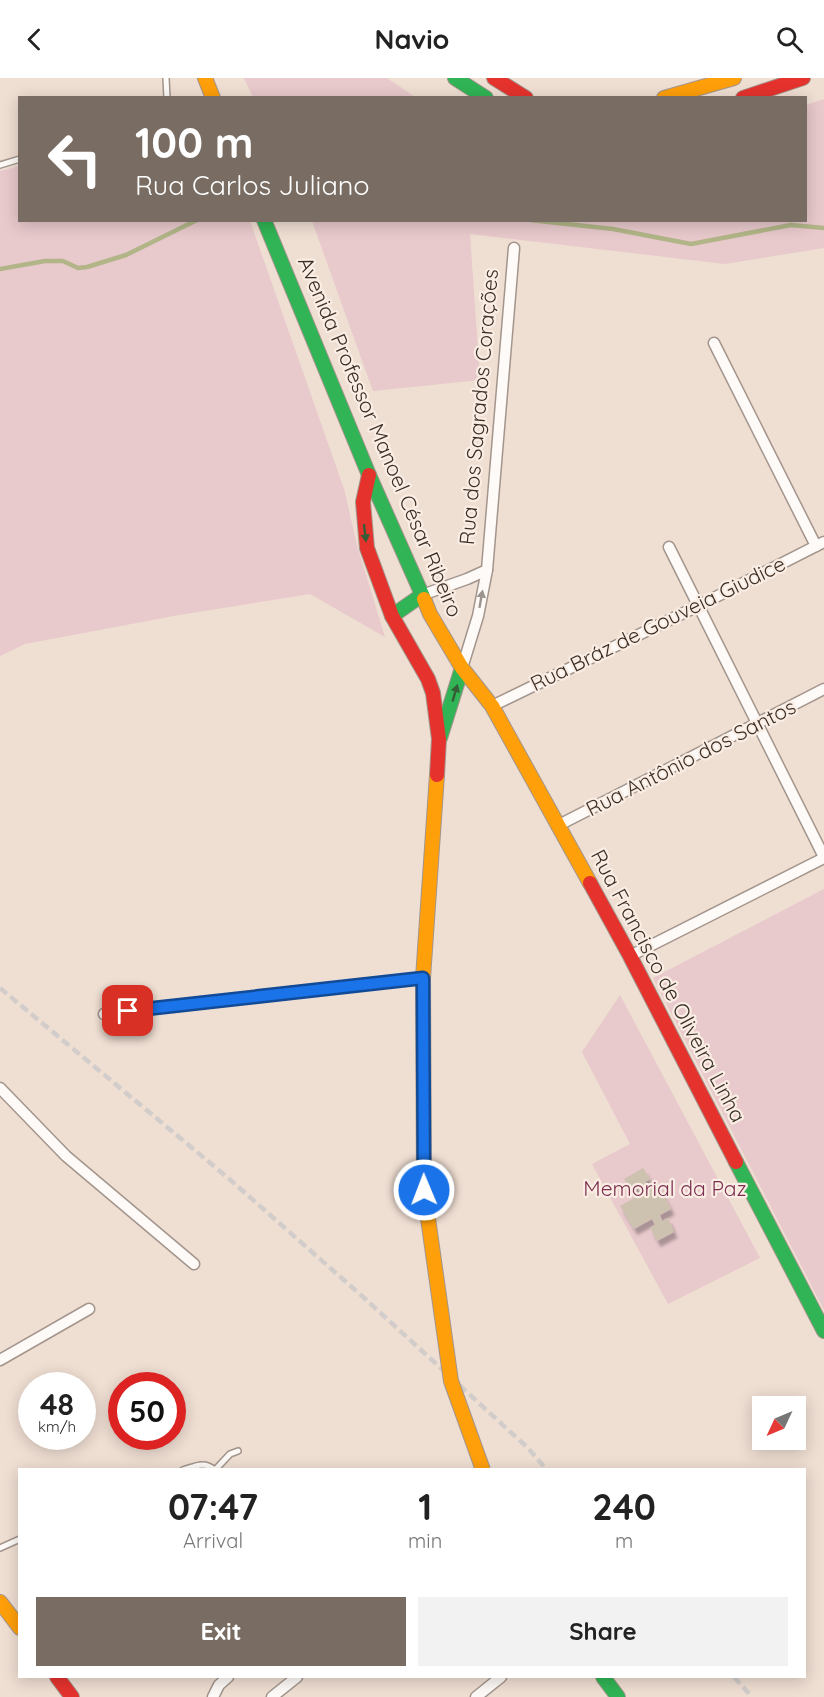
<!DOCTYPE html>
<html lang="en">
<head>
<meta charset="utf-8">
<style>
	:root { --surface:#fff; --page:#f2f2f2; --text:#222; --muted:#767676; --accent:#796c62 }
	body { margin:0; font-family:Quicksand,sans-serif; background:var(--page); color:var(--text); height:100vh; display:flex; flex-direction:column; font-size:22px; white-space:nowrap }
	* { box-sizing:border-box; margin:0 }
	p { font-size:20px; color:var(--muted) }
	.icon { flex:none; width:33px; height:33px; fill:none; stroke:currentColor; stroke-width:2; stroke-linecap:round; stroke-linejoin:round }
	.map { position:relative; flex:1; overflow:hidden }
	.sheet { position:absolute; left:18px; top:1390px; width:788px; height:210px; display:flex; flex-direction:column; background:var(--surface); border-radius:0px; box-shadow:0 3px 15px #0003 }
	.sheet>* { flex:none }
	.banner { position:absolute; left:18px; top:18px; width:789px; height:126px; border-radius:0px; box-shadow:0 3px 15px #0003; background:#796c62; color:#fff; overflow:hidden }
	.needle { width:39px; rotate:226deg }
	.tools { position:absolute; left:752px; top:1318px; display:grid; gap:12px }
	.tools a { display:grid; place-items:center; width:54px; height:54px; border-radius:0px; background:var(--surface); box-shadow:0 3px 15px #0003; font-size:30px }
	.speed { position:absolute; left:18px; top:1294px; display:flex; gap:12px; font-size:30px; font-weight:700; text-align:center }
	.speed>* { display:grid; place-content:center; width:78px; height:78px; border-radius:50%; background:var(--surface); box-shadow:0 3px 15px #0003; line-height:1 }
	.speed small { font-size:15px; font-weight:400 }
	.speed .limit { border:9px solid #d22; background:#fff; color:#111 }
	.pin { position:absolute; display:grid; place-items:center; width:51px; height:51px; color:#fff; margin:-26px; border-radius:12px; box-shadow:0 3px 9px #0006 }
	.me { position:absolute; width:66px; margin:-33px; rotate:359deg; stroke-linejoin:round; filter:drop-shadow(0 0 4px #0008) }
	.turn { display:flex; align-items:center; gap:21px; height:126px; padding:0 18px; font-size:27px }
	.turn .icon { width:78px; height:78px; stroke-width:2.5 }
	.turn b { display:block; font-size:42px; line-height:51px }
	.eta { display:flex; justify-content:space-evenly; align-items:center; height:102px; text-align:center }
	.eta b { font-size:36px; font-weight:700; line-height:42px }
	.button { display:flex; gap:12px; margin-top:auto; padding:12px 18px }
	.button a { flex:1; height:69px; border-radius:0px; background:var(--accent); color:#fff; font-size:24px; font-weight:700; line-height:69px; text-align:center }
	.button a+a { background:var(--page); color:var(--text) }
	header { display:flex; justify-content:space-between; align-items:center; height:78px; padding:0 18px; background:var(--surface); font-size:27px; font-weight:700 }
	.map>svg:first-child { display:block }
	.green { fill:#e8c9cc }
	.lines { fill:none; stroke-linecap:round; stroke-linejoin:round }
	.stream { stroke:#b1b587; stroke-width:4.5 }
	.building { fill:#cdc1b0; filter:url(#shadow) }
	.lane-casing { stroke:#a3958c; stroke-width:8 }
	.street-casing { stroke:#a3958c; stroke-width:13 }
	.fast-casing { stroke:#a3958c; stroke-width:16 }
	.slow-casing { stroke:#a3958c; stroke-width:16 }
	.jam-casing { stroke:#a3958c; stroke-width:16 }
	.lane { stroke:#fdfaf8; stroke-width:5 }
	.street { stroke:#fdfaf8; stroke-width:10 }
	.fast { stroke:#30b455; stroke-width:14 }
	.slow { stroke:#ff9f0a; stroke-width:14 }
	.jam { stroke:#e5322d; stroke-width:14 }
	.rail { stroke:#d2cdca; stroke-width:4.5; stroke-dasharray:9 4.5; stroke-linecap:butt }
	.slow-bridge-casing { stroke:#a3958c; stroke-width:16; stroke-linecap:butt }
	.slow-bridge { stroke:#ff9f0a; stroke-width:14 }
	.oneway { fill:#365d36 }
	.oneway2 { fill:#9c948e }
	.route-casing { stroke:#114b97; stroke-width:15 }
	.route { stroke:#1a73e8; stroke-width:10 }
	.labels { text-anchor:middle; stroke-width:4.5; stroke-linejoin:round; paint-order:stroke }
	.street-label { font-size:21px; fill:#3a2e25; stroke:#faede4 }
	.park-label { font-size:21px; fill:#7d2f51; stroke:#faede4 }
</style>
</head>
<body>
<header><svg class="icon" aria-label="back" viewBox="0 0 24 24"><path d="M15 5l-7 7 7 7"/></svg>Navio<svg class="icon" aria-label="search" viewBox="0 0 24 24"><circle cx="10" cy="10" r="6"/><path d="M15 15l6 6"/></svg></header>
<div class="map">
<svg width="824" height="1619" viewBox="0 0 824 1619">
	<defs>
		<filter id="shadow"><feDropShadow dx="3.5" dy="6" stdDeviation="1.5" flood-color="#0004"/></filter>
	</defs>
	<rect width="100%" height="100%" fill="#efded2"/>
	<g class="green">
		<path d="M244,0H387L415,19H253Z"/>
		<path d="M824,21V170L725,186L470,156L480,302L373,313L312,143L806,142V27Z"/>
		<path d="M19,88L20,142L250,143L344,411L357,467L385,559L310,516L179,537L25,566L0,578V93Z"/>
		<path d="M824,811V1232L653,900Z"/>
		<path d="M620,917L760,1180L668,1226L592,1086L630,1066L582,974Z"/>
	</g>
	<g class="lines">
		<g class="stream">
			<path d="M530,142L613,151L691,166L791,147L824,150"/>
			<path d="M0,191L45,183H63L78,190L87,189L126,177L197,142"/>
		</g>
	</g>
	<path class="building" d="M643,1090L650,1101L645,1104L649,1112L658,1107L671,1131L660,1137L662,1143L668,1140L674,1154L657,1163L650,1150L655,1147L652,1141L634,1151L620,1128L641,1116L637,1109L630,1112L624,1101Z"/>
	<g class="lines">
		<g class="lane-casing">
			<g id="lane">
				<path d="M166,0L167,20"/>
				<path d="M0,87L20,81"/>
				<path d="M183,1392C196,1388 204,1383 215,1392"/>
				<path d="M215,1392L230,1376L238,1373"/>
				<path d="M0,1470L20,1461"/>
			</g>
		</g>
		<g class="street-casing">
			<g id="street">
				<path d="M714,265L816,468"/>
				<path d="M669,469L824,779"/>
				<path d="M422,517L467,501L487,492"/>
				<path d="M462,590L478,538L487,492L514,170"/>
				<path d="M492,628L698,528L824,464"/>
				<path d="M557,748L824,611"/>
				<path d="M630,878L824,780"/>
				<path d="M104,936L423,900"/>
				<path d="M0,1010L66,1078L194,1186"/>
				<path d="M0,1282L89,1231"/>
				<path d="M213,1619L219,1607L228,1599"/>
				<path d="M272,1619L297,1599"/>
				<path d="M476,1619L501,1599"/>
			</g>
		</g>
		<g class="fast-casing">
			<g id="fast">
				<path d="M455,0L486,20"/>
				<path d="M264,142L369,397L424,521"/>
				<path d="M392,538L422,517"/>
				<path d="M440,660L462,590"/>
				<path d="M736,1084L824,1253"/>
				<path d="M603,1599L618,1619"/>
			</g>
		</g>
		<g class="slow-casing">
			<g id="slow">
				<path d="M205,0L213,20"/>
				<path d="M664,20L734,0"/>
				<path d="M424,521L430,536L462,590L492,628L590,805"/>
				<path d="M424,1112L423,900L437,697"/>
				<path d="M0,1524L20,1550"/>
			</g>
		</g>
		<g class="jam-casing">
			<g id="jam">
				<path d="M494,0L526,20"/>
				<path d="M743,20L803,0"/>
				<path d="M369,397L363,424L367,470L392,538L428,601L433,615L439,661L437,697"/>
				<path d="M590,805L630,878L736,1084"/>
				<path d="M57,1599L72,1619"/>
			</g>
		</g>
		<use href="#lane" class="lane"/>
		<use href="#street" class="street"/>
		<use href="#fast" class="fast"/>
		<use href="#slow" class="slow"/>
		<use href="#jam" class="jam"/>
		<g class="rail">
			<path d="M0,910L227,1099L362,1218L528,1370L547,1392"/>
			<path d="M734,1599L752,1619"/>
		</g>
		<g class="slow-bridge-casing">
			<path id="slow-bridge" d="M424,1112L451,1303L483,1392"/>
		</g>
		<use href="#slow-bridge" class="slow-bridge"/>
	</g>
	<defs><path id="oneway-solid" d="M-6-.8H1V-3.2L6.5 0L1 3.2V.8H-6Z" transform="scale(1.5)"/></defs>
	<g class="oneway">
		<use href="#oneway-solid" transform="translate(365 455) rotate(83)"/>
		<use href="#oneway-solid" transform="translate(455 615) rotate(-74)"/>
	</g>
	<use class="oneway2" href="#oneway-solid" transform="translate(481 521) rotate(-80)"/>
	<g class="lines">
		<g class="route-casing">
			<path id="route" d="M128,933L423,900L424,1112"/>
		</g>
		<use href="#route" class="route"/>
	</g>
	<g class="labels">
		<g class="street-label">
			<text transform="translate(479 329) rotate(-85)" y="7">Rua dos Sagrados Corações</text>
			<text transform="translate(380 359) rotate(67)" y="7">Avenida Professor Manoel César Ribeiro</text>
			<text transform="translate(658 546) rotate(-26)" y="7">Rua Bráz de Gouveia Giudice</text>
			<text transform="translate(691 680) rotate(-27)" y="7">Rua Antônio dos Santos</text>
			<text transform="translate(668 908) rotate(62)" y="7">Rua Francisco de Oliveira Linha</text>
		</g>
		<g class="park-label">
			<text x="665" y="1118">Memorial da Paz</text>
		</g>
	</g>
</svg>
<div class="tools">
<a><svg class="needle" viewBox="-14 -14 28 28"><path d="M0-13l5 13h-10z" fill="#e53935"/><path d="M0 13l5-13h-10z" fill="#767676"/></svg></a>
</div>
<div class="speed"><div>48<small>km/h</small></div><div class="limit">50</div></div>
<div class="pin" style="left:128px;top:933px;background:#d93025"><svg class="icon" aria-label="arrive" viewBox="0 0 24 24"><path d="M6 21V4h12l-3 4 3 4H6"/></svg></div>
<svg class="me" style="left:424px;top:1112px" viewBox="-20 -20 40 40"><circle r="17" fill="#1a73e8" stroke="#fff" stroke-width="3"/><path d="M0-11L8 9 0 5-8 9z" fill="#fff"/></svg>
<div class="banner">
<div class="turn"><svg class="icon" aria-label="left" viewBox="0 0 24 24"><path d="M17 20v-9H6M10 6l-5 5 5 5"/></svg><div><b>100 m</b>Rua Carlos Juliano</div></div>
</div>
<section class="sheet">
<div class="eta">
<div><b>07:47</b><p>Arrival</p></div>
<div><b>1</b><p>min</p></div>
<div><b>240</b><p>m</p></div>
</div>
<div class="button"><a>Exit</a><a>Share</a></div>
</section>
</div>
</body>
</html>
